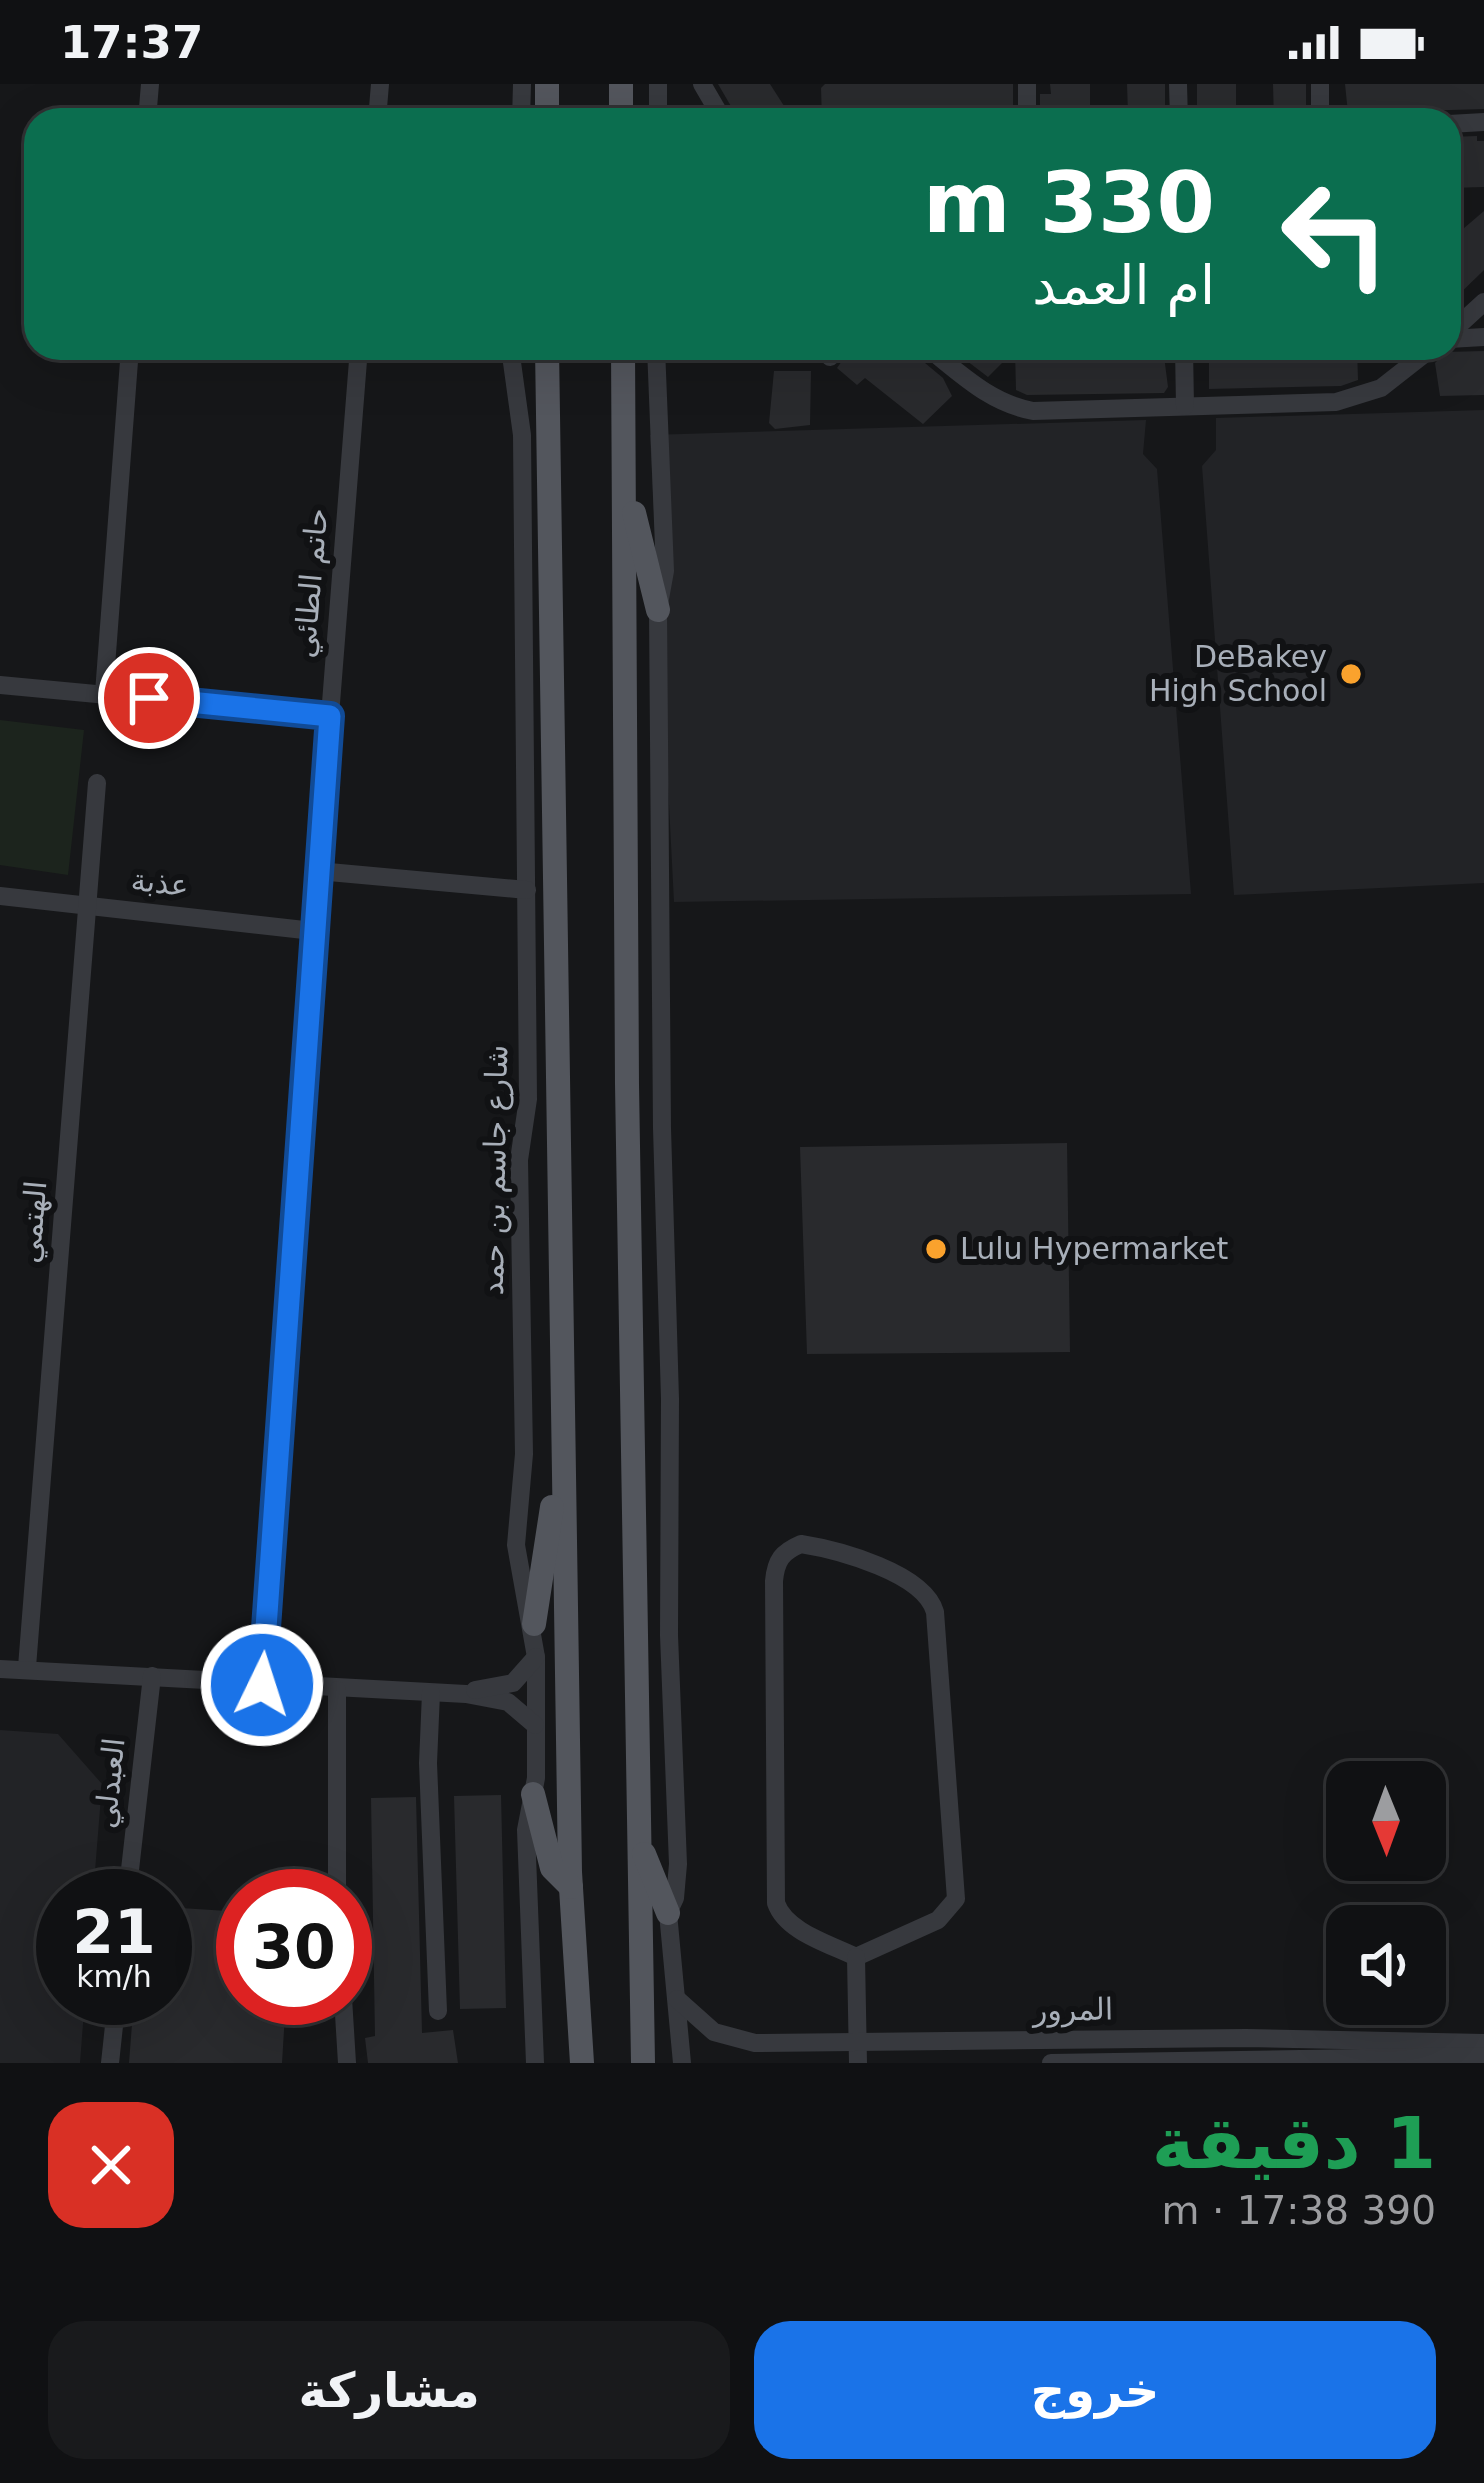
<!DOCTYPE html>
<html lang="ar">
<head>
<meta charset="utf-8">
<style>
	:root { --surface:#101113; --page:#191a1c; --text:#f1f3f6; --muted:#9c9da0; --line:#303133; --accent:#1a73e8 }
	body { margin:0; font-family:"DejaVu Sans",Cairo,sans-serif; background:var(--page); color:var(--text); direction:rtl; height:100vh; display:flex; flex-direction:column; font-size:45px; white-space:nowrap }
	* { box-sizing:border-box; margin:0 }
	p { font-size:39px; color:var(--muted) }
	.icon { flex:none; width:66px; height:66px; fill:none; stroke:currentColor; stroke-width:2; stroke-linecap:round; stroke-linejoin:round }
	.map { position:relative; height:1979px; overflow:hidden; direction:ltr }
	.side { display:flex; flex-direction:column; background:var(--surface); flex:1 }
	.side>* { flex:none }
	.banner { position:absolute; left:24px; top:24px; width:1437px; height:252px; border-radius:36px; box-shadow:0 12px 48px #0002,0 0 0 3px var(--line); direction:rtl; background:#0b6e4f; color:#fff; overflow:hidden }
	.needle { width:78px; rotate:179deg }
	.controls { position:absolute; left:1326px; top:1677px; display:grid; gap:24px }
	.controls a { display:grid; place-items:center; width:120px; height:120px; border-radius:24px; background:var(--surface); box-shadow:0 12px 48px #0002,0 0 0 3px var(--line); font-size:60px }
	.speed { position:absolute; left:36px; top:1785px; display:flex; gap:24px; font-size:60px; font-weight:700; text-align:center }
	.speed>* { display:grid; place-content:center; width:156px; height:156px; border-radius:50%; background:var(--surface); box-shadow:0 12px 48px #0002,0 0 0 3px var(--line); line-height:1 }
	.speed small { font-size:30px; font-weight:400 }
	.speed .limit { border:18px solid #d22; background:#fff; color:#111 }
	.pin { position:absolute; display:grid; place-items:center; width:102px; height:102px; color:#fff; margin:-51px; border:6px solid #fff; border-radius:50%; box-shadow:0 3px 12px #0007 }
	.me { position:absolute; width:132px; margin:-66px; rotate:4deg; stroke-linejoin:round; filter:drop-shadow(0 0 9px #0008) }
	.turn { display:flex; align-items:center; gap:42px; height:252px; padding:0 48px; font-size:54px }
	.turn .icon { width:156px; height:156px; stroke-width:2.5 }
	.turn b { display:block; font-size:84px; line-height:102px }
	.round { display:grid; place-items:center; flex:none; width:126px; height:126px; border-radius:36px; background:var(--page) }
	.headline { display:flex; align-items:center; justify-content:space-between; height:204px; padding:0 48px }
	h1 { font-size:72px; font-weight:700; line-height:90px; color:#1e9e55 }
	.primary-button { display:flex; gap:24px; margin-top:auto; padding:24px 48px }
	.primary-button a { flex:1; height:138px; border-radius:36px; background:var(--accent); color:#fff; font-size:48px; font-weight:700; line-height:138px; text-align:center }
	.primary-button a+a { background:var(--page); color:var(--text) }
	.status { display:flex; justify-content:space-between; align-items:center; height:84px; padding:0 60px; background:var(--surface); direction:ltr }
	.status svg { height:33px; fill:currentColor }
	.map>svg:first-child { display:block }
	.built { fill:#222326 }
	.green { fill:#1c241d }
	.building { fill:#292a2d }
	.lines { fill:none; stroke-linecap:round; stroke-linejoin:round }
	.minor { stroke:#37393e; stroke-width:18 }
	.major { stroke:#53565d; stroke-width:24 }
	.route-casing { stroke:#114b97; stroke-width:30 }
	.route { stroke:#1a73e8; stroke-width:21 }
	.poi-dot { fill:#faa22d; stroke:#111214; stroke-width:4.5 }
	.labels { text-anchor:middle; stroke-width:12; stroke-linejoin:round; paint-order:stroke }
	.street-label { font-size:30px; fill:#a8afb9; stroke:#111214 }
	.poi-label { font-size:30px; fill:#a8afb9; stroke:#111214; text-anchor:end }
</style>
</head>
<body>
<div class="status"><b>17:37</b><svg viewBox="0 0 49 12"><path d="M0 12V9h3v3zM5 12V6h3v6zM10 12V3h3v9zM15 12V0h3v12zM26 1h20v11H26zM47 4h2v5h-2z"/></svg></div>
<div class="map">
<svg width="1484" height="1979" viewBox="0 0 1484 1979">
	<rect width="100%" height="100%" fill="#161719"/>
	<g class="built">
		<path d="M1484,326V799L1234,811L1202,382L1216,366V334Z"/>
		<path d="M1146,336L1143,370L1157,385L1191,810L674,818L650,351Z"/>
		<path d="M0,1646L58,1650L102,1700L93,1812H63V1914H85L80,1979H0Z"/>
	</g>
	<path class="green" d="M0,636L84,646L68,791L0,781Z"/>
	<g class="building">
		<path d="M718,0H770L793,36H739Z"/>
		<path d="M825,0H1013V36H822L821,4Z"/>
		<path d="M1050,0H1090V32H1040V10H1051Z"/>
		<path d="M1127,0H1165V27L1128,29Z"/>
		<rect x="1197" y="0" width="39" height="36"/>
		<path d="M1273,0H1306V36H1274Z"/>
		<path d="M1345,0H1484V25L1348,29Z"/>
		<path d="M1477,52V57H1484V103L1449,104V53Z"/>
		<path d="M1484,127V186L1449,220V157Z"/>
		<path d="M851,264H901L909,270L915,264L919,274L943,294L952,312L923,340L865,294L857,301L837,284Z"/>
		<path d="M950,264H1012L1009,267H1014L988,293Z"/>
		<path d="M1163,264L1168,303L1164,309L1027,311L1016,306L1015,267Z"/>
		<path d="M1209,264H1357L1358,296L1341,302L1209,305Z"/>
		<path d="M1484,267V311L1440,312L1435,279L1445,268Z"/>
		<path d="M774,287H811L810,341L775,345L769,339Z"/>
		<path d="M1067,1059L1070,1268L807,1270L800,1063Z"/>
		<path d="M501,1711L506,1924L460,1925L454,1712Z"/>
		<path d="M416,1713L422,1949L453,1946L458,1979H368L365,1954L375,1952L371,1714Z"/>
		<path d="M165,1823L243,1828V1914H286L282,1979H129L134,1914H165Z"/>
	</g>
	<g class="lines">
		<g class="minor">
			<path d="M702,0L723,36"/>
			<path d="M1178,0L1179,36"/>
			<path d="M147,36L150,0"/>
			<path d="M377,36L380,0"/>
			<path d="M521,36L522,0"/>
			<path d="M658,36V0"/>
			<path d="M1027,36V0"/>
			<path d="M1320,36V0"/>
			<path d="M1449,40L1484,38"/>
			<path d="M1449,250L1484,218"/>
			<path d="M1449,255L1484,253"/>
			<path d="M510,264L522,351L528,1015L519,1076L524,1370L516,1461L536,1573V1694L526,1746L535,1979"/>
			<path d="M656,264L665,487L658,526L662,1044L670,1315L669,1551L678,1780L675,1814L668,1829L682,1979"/>
			<path d="M928,264C961,290 990,319 1033,327L1336,318L1381,304L1432,264"/>
			<path d="M1184,264L1185,322"/>
			<path d="M830,273L838,264"/>
			<path d="M0,601L330,632"/>
			<path d="M104,609L130,264"/>
			<path d="M318,787L527,806"/>
			<path d="M0,812L313,847"/>
			<path d="M801,1460C839,1466 924,1489 935,1528L956,1815L938,1836L856,1873C830,1860 786,1848 776,1819L774,1497C776,1476 782,1468 801,1460Z"/>
			<path d="M27,1583L97,699"/>
			<path d="M0,1585L466,1610L508,1618L535,1641"/>
			<path d="M262,1601L313,847L359,264"/>
			<path d="M337,1606V1812"/>
			<path d="M475,1606L513,1599L536,1573"/>
			<path d="M431,1609L428,1679L438,1927"/>
			<path d="M127,1812L152,1592"/>
			<path d="M856,1873L858,1979"/>
			<path d="M343,1914L347,1979"/>
			<path d="M677,1915L714,1948L755,1959L1246,1954L1484,1959"/>
			<path d="M110,1979L117,1914"/>
			<path d="M1051,1979L1484,1972"/>
		</g>
		<g class="major">
			<path d="M547,0V36"/>
			<path d="M621,0V36"/>
			<path d="M547,264L570,1788L582,1979"/>
			<path d="M623,264L627,1000L643,1979"/>
			<path d="M634,429L658,526"/>
			<path d="M534,1540L552,1423"/>
			<path d="M533,1710L552,1784L571,1803"/>
			<path d="M644,1770L668,1829"/>
		</g>
	</g>
	<g class="lines">
		<g class="route-casing">
			<path id="route" d="M149,614L330,632L262,1601"/>
		</g>
		<use href="#route" class="route"/>
	</g>
	<g class="poi-dot">
		<circle cx="1351" cy="590" r="12"/>
		<circle cx="936" cy="1165" r="12"/>
	</g>
	<g class="labels">
		<g class="street-label">
			<text transform="translate(311 499) rotate(-85)" y="10">حاتم الطائي</text>
			<text transform="translate(160 799) rotate(7)" y="10">عذبة</text>
			<text transform="translate(495 1086) rotate(-89)" y="10">شارع جاسم بن حمد</text>
			<text transform="translate(33 1138) rotate(-85)" y="10">الهتمي</text>
			<text transform="translate(110 1699) rotate(-84)" y="10">العبدلي</text>
			<text transform="translate(1073 1926) rotate(-1)" y="10">المرور</text>
		</g>
		<g class="poi-label">
			<text x="1327" y="583">DeBakey<tspan x="1327" dy="34">High School</tspan></text>
			<text x="960" y="1175" text-anchor="start">Lulu Hypermarket</text>
		</g>
	</g>
</svg>
<div class="controls">
<a><svg class="needle" viewBox="-14 -14 28 28"><path d="M0-13l5 13h-10z" fill="#e53935"/><path d="M0 13l5-13h-10z" fill="#9c9da0"/></svg></a>
<a><svg class="icon" aria-label="sound" viewBox="0 0 24 24"><path d="M4 9h4l5-4v14l-5-4H4zM17 9q2 3 0 6"/></svg></a>
</div>
<div class="speed"><div>21<small>km/h</small></div><div class="limit">30</div></div>
<div class="pin" style="left:149px;top:614px;background:#d93025"><svg class="icon" aria-label="arrive" viewBox="0 0 24 24"><path d="M6 21V4h12l-3 4 3 4H6"/></svg></div>
<svg class="me" style="left:262px;top:1601px" viewBox="-20 -20 40 40"><circle r="17" fill="#1a73e8" stroke="#fff" stroke-width="3"/><path d="M0-11L8 9 0 5-8 9z" fill="#fff"/></svg>
<div class="banner">
<div class="turn"><svg class="icon" aria-label="left" viewBox="0 0 24 24"><path d="M17 20v-9H6M10 6l-5 5 5 5"/></svg><div><b>330 m</b>ام العمد</div></div>
</div>
</div>
<section class="side">
<div class="headline"><div><h1>1 دقيقة</h1><p>390 m · 17:38</p></div><a class="round" style="background:#d93025;color:#fff"><svg class="icon" aria-label="close" viewBox="0 0 24 24"><path d="M6 6l12 12M18 6L6 18"/></svg></a></div>
<div class="primary-button"><a>خروج</a><a>مشاركة</a></div>
</section>
</body>
</html>
